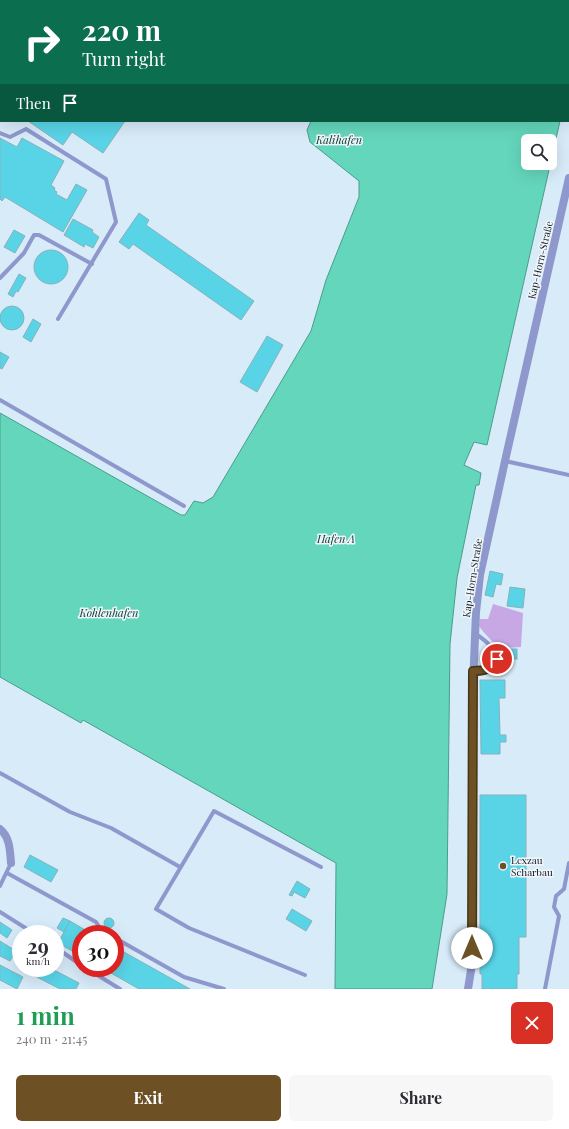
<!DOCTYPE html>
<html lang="en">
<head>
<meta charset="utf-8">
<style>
	:root { --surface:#fff; --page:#f7f7f7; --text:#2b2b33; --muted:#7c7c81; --accent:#6d5124 }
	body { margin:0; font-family:"Playfair Display",serif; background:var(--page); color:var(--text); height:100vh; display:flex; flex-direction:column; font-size:15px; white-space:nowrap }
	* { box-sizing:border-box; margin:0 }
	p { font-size:13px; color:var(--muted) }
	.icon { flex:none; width:22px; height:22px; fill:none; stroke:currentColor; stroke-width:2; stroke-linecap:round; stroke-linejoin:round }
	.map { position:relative; height:989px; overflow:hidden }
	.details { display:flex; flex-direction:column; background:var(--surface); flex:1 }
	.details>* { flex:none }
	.hud { position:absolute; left:0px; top:0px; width:569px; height:122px; box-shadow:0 4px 16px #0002; background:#0b6e4f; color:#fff; overflow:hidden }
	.controls { position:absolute; left:521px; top:134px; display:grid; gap:8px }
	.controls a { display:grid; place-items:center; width:36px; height:36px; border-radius:6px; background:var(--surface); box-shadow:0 4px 16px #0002; font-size:20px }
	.speed { position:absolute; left:12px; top:925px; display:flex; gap:8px; font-size:20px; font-weight:700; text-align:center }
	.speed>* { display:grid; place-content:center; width:52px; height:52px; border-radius:50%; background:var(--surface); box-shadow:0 4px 16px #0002; line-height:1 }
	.speed small { font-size:10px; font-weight:400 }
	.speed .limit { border:6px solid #d22; background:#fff; color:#111 }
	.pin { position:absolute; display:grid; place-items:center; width:34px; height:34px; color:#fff; margin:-17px; border:2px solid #fff; border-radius:50%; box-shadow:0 1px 4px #0007 }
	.me { position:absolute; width:44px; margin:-22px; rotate:0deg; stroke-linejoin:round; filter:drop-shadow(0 0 3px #0008) }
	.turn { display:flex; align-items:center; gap:14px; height:84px; padding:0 16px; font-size:18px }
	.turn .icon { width:52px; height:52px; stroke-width:2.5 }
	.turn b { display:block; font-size:28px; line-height:34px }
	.then { display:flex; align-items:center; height:38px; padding:0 16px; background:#0003; gap:8px; font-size:15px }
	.round { display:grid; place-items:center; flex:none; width:42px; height:42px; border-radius:6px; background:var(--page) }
	.overview { display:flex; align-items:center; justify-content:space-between; height:68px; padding:0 16px }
	h1 { font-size:24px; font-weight:700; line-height:30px; color:#1e9e55 }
	.button { display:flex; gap:8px; margin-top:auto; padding:8px 16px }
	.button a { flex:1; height:46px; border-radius:6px; background:var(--accent); color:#fff; font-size:16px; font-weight:700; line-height:46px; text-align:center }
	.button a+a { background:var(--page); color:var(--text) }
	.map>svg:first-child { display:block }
	.green { fill:#c8a8e4 }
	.water { fill:#64d6bb; stroke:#4a9d8c; fill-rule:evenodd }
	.building { fill:#59d4e7; stroke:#87b1b9 }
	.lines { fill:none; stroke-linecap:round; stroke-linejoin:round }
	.service { stroke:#8e98cc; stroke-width:4 }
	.minor { stroke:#8e98cc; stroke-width:8 }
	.route-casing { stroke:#473517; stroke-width:10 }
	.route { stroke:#6d5124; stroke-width:7 }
	.poi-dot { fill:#6d5124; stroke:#f0f6fb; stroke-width:1.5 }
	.labels { text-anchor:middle; stroke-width:3; stroke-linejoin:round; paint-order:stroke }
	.street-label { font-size:10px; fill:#0c171f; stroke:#f0f6fb }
	.poi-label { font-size:10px; fill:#0c171f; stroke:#f0f6fb; text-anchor:start }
	.water-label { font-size:11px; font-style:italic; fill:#01382d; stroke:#f0f6fb }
</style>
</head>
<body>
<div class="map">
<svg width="569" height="989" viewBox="0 0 569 989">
	<rect width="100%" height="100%" fill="#d8ebf9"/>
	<path class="green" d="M493,604L523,613L521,647L504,648L503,675H493C512,651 492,645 479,626L480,619H488Z"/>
	<g class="water">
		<path d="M151,0H569V82L568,86V1Z"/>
		<path d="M311,121H560L487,445L474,442L464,465L481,473L479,485H476L457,578L450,644L447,894L432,989H335L336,863L83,720L81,723L0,677V413L181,515H185L194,501L203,503L213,497L311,331L326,280L359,197V181L310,142L307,130ZM528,141H550V163H528Z"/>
	</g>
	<g class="building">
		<path d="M0,0L48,1H1V83Z"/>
		<path d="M28,121H125L103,153L72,132L63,145Z"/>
		<path d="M0,138L17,147L22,138L64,161L51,185L55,188L54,190L57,192L56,194L67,200L76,184L87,190L63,232L5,197L2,201L0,199Z"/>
		<path d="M139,213L149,220L146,225L254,301L241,320L133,244L129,249L119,242Z"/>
		<path d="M73,219L93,230L92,232L99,237L93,248L85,244L84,247L64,235Z"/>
		<path d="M14,230L25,236L15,253L4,247Z"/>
		<circle cx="51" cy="267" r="17"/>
		<path d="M19,274L26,278L18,292L16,291L13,297L8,294Z"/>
		<circle cx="12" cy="318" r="12"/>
		<path d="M33,319L41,324L31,342L23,337Z"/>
		<path d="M267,336L283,345L257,392L240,382Z"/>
		<path d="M0,352L9,357L2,369L0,368Z"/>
		<path d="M490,571L503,574L501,585L496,584L493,597L485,595Z"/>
		<path d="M510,587L525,589L523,608L507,606Z"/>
		<rect x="510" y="649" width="7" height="10"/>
		<path d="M480,680H505V698H499L500,735H506V742H500V754H481Z"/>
		<path d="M480,795H526V937H519V974H517V989H482V974H480Z"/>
		<path d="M30,855L58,870L51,882L24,867Z"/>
		<path d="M297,881L310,889L305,898L294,892L292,896L289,895Z"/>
		<path d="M292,909L312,921L306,931L286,919Z"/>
		<circle cx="109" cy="923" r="5"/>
		<path d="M63,918L70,921L64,932L57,928Z"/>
		<path d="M70,921L92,934H81V956L58,943Z"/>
		<path d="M0,922L12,930L7,938L0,933Z"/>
		<path d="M21,933L23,934H21V947L15,944Z"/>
		<path d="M0,941L16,951L10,961L0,956Z"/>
		<path d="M115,947L190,989H139L102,968H115Z"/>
		<path d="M0,965L23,977L17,989L0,980Z"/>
		<path d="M24,968H37L34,974Z"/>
		<path d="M37,968H50L79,983L76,989H60L33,975Z"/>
	</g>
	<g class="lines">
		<g class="service">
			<path d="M97,0L98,1"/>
			<path d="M0,133L10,137L26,129L106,179L116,222L58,319"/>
			<path d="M0,278L24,253L34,235H39L92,264"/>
			<path d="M0,400L184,506"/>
			<path d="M505,461L569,475"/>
			<path d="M473,671C485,671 490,669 497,659C494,647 486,641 476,634"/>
			<path d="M0,773L70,812L111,828L180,867"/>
			<path d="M7,873L96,922L102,931L107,934"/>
			<path d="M0,886L11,863"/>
			<path d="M0,912L35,934"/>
			<path d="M115,938L184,977L224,989"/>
			<path d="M55,947L81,965"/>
			<path d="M86,968L120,989"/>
			<path d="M305,975L189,928L156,909L214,811L321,867"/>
			<path d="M545,989L559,916L554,907L556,896L564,889L569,863"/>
		</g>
		<g class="minor">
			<path d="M0,829C10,837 10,851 11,863"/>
			<path d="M468,989L472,964V711L476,612L480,575L505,461L569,178"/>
		</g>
	</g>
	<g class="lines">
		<g class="route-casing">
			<path id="route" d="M472,948L473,671C484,671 490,670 497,659"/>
		</g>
		<use href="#route" class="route"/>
	</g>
	<circle class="poi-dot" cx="503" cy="866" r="4"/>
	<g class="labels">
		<g class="street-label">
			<text transform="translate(540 260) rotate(-77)" y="4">Kap-Horn-Straße</text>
			<text transform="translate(472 578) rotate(-81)" y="4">Kap-Horn-Straße</text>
		</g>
		<g class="poi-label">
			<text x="511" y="864">Lexzau<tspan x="511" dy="12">Scharbau</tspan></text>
		</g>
		<g class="water-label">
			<text x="339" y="144">Kalihafen</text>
			<text x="336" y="543">Hafen A</text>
			<text x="109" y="617">Kohlenhafen</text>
		</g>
	</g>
</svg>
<div class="controls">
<a><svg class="icon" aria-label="search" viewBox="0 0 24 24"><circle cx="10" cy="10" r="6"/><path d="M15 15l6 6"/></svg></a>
</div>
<div class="speed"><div>29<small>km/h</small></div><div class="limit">30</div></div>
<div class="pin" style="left:497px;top:659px;background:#d93025"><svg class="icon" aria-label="arrive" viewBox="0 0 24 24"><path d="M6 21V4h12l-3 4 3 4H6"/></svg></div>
<svg class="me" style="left:472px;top:948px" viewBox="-20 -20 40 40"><circle r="19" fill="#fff"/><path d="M0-13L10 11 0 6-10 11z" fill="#6d5124"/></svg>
<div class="hud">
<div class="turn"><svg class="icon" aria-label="right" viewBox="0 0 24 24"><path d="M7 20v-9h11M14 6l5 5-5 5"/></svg><div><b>220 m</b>Turn right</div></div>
<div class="then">Then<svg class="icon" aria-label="arrive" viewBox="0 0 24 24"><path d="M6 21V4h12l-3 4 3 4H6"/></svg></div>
</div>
</div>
<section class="details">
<div class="overview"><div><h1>1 min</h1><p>240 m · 21:45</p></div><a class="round" style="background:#d93025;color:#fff"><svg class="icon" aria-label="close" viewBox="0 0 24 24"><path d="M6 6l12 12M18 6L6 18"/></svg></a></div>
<div class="button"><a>Exit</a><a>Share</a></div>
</section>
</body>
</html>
